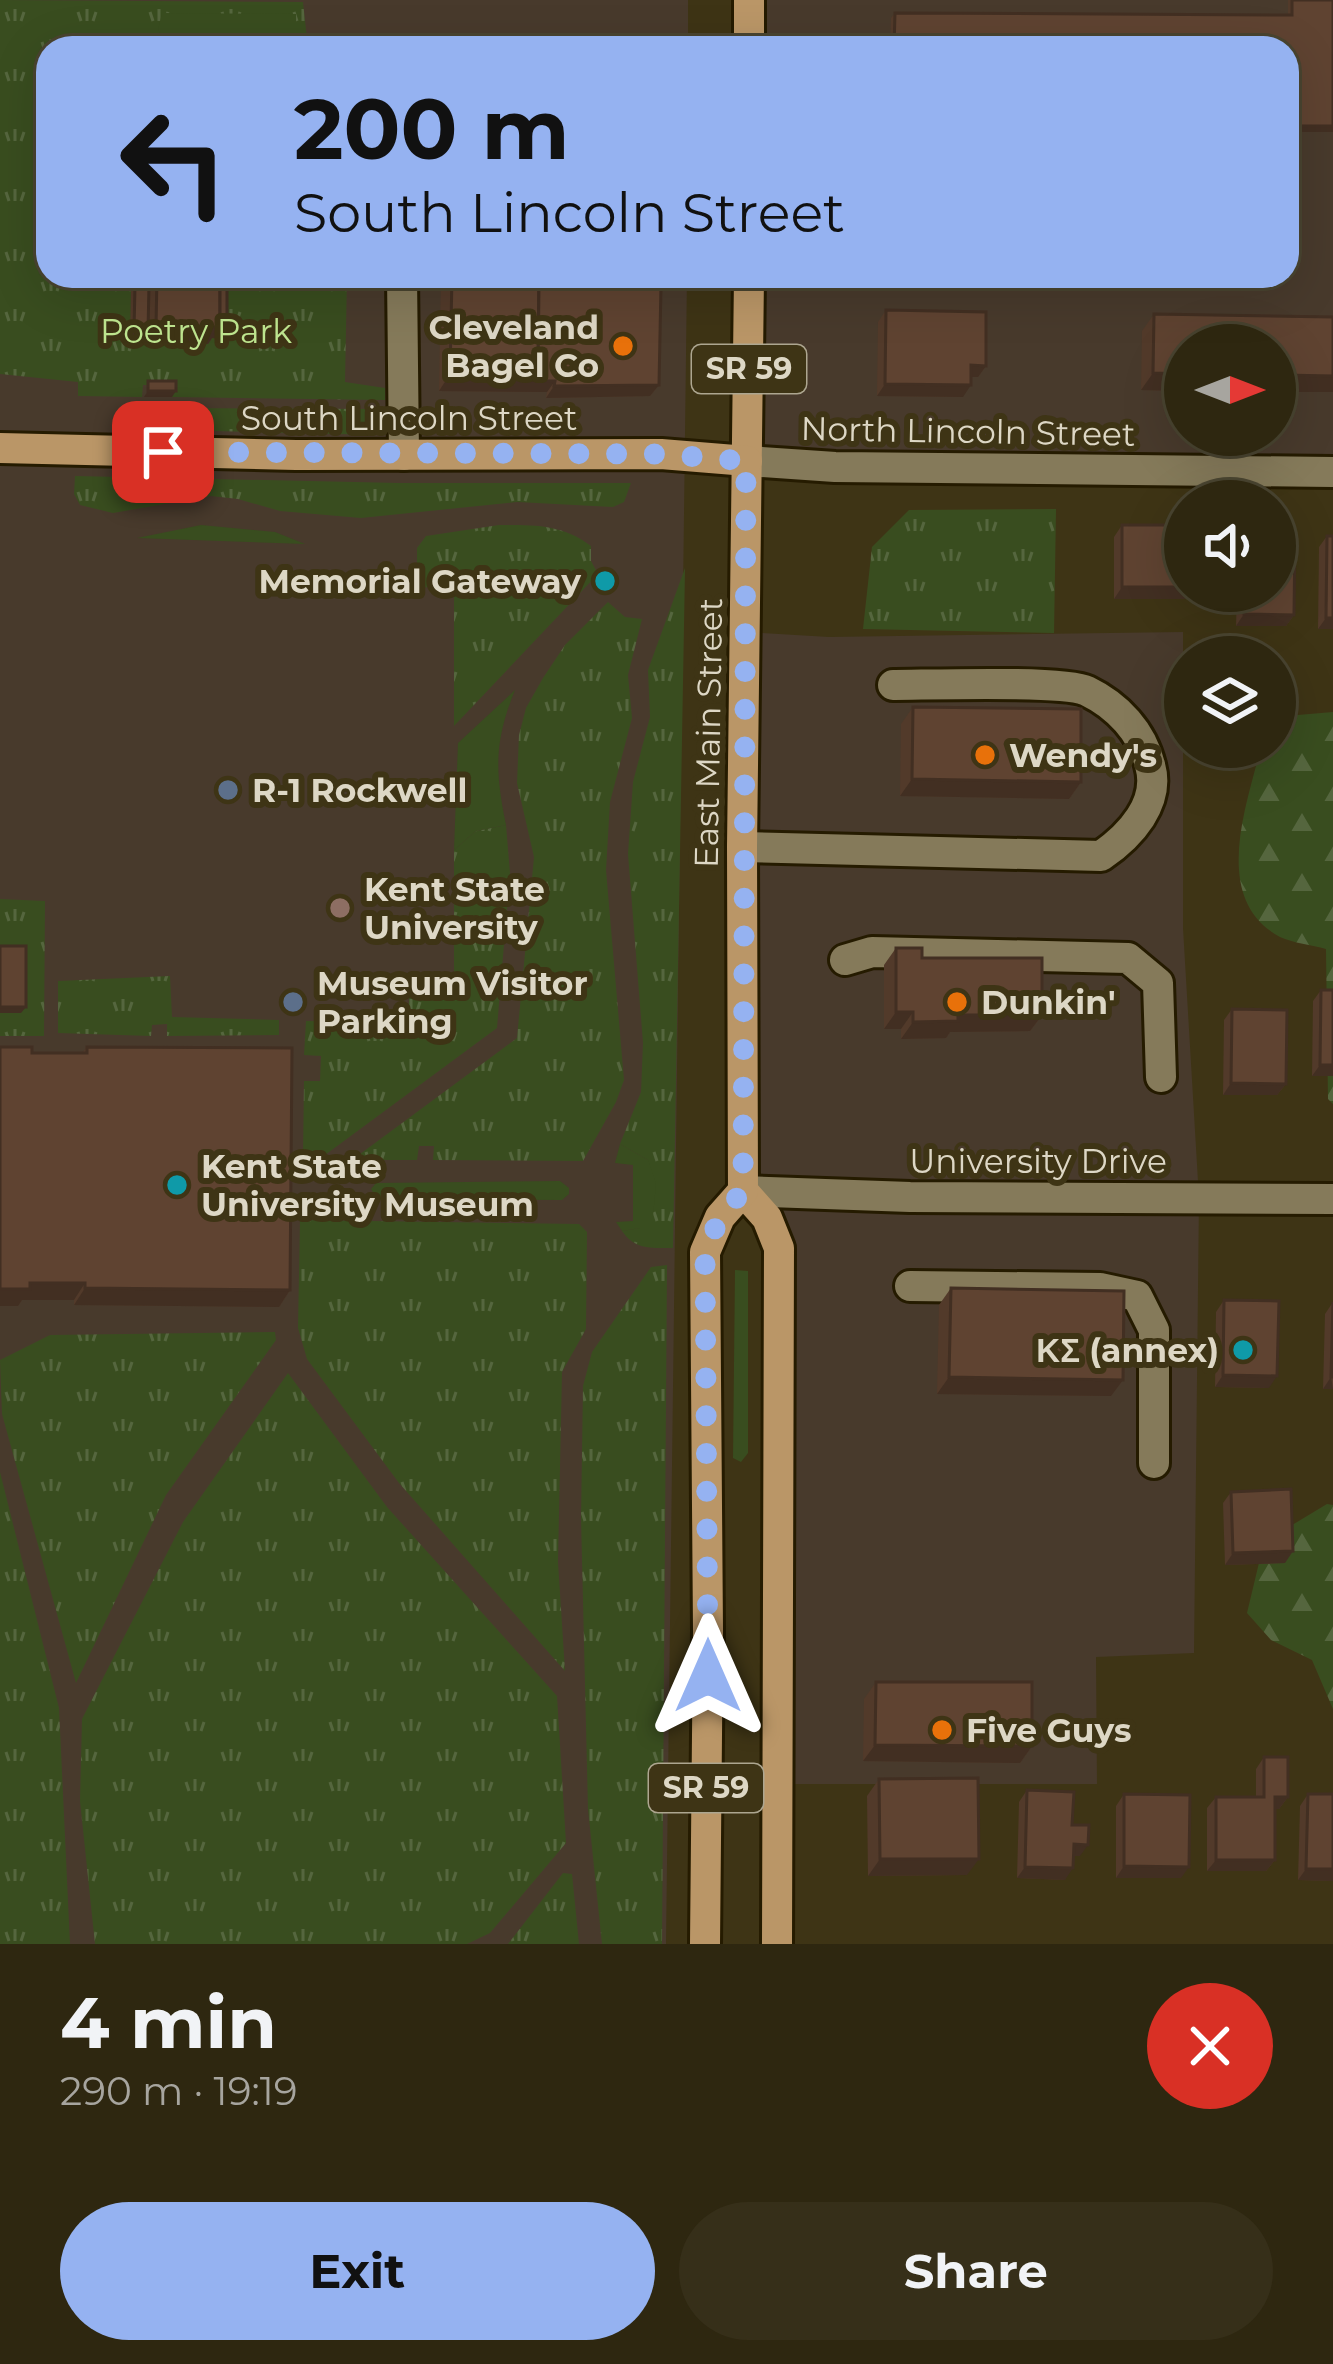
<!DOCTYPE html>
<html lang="en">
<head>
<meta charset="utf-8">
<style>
	:root { --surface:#2e2710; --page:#362f19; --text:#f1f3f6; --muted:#a7a59f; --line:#494430; --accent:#95b2f1 }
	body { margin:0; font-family:Montserrat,sans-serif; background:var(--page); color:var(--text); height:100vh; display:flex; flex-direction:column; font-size:45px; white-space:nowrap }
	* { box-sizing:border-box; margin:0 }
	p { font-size:39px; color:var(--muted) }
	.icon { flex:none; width:66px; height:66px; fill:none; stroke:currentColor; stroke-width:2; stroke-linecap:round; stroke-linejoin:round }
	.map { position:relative; height:1944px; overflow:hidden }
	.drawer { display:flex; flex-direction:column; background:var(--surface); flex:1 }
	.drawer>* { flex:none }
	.hud { position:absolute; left:36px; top:36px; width:1263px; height:252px; border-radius:36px; box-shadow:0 12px 48px #0002,0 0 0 3px var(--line); background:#95b2f1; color:#111; overflow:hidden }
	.needle { width:78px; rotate:90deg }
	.tools { position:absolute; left:1164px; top:324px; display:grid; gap:24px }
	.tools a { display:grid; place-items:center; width:132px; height:132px; border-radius:50%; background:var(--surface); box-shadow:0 12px 48px #0002,0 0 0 3px var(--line); font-size:60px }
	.pin { position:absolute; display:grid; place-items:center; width:102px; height:102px; color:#fff; margin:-51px; border-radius:24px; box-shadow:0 6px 18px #0006 }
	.me { position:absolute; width:132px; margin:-66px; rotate:0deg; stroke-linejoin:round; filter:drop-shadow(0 0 9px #0008) }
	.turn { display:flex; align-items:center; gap:42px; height:252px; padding:0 60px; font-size:54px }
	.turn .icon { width:156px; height:156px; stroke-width:2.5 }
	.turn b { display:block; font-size:84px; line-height:102px }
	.round { display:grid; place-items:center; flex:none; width:126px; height:126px; border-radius:63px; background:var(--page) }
	.summary { display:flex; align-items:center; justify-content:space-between; height:204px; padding:0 60px }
	h1 { font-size:72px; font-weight:700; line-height:90px }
	.action { display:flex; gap:24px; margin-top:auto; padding:24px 60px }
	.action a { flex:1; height:138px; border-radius:72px; background:var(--accent); color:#111; font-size:48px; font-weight:700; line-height:138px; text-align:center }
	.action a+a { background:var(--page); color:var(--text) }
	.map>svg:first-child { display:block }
	.commercial { fill:#483a2c; fill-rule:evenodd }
	.grass { fill:url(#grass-tufts) }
	.forest { fill:url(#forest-firs) }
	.garden { fill:#394d1f }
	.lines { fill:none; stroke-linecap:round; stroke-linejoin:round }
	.minor-casing { stroke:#251b00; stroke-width:36 }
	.major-casing { stroke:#251b00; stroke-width:36 }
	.minor { stroke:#857a5a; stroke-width:30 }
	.major { stroke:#ba9667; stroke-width:30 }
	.wall { fill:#523a2a }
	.shaded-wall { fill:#422f22 }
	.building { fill:#5f4331; stroke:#422f22; stroke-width:3 }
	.route { stroke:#95b2f1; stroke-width:21; stroke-dasharray:0 37.8 }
	.food-dot { fill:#e8710a; stroke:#3e3415; stroke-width:4.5 }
	.culture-dot { fill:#0f9aa8; stroke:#3e3415; stroke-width:4.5 }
	.service-dot { fill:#5c6f8a; stroke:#3e3415; stroke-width:4.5 }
	.education-dot { fill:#8d6e63; stroke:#3e3415; stroke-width:4.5 }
	.labels { text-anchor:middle; stroke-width:12; stroke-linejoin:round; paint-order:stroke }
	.shield { fill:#3e3415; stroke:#ada690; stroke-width:3 }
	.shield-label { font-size:30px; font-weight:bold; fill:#ddd7c5 }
	.poi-label { font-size:33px; font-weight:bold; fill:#ddd7c5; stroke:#3e3415; text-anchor:start }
	.park-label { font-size:33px; fill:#bfe690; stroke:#3e3415 }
	.street-label { font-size:33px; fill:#ddd7c5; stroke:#3e3415 }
</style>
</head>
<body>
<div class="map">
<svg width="1333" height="1944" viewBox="0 0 1333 1944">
	<defs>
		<pattern id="grass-tufts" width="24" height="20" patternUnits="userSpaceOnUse" patternTransform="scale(3)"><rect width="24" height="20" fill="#394d1f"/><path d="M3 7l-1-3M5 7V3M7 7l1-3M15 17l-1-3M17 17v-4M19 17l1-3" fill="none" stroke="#55663e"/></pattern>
		<pattern id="forest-firs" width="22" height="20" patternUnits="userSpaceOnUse" patternTransform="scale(3)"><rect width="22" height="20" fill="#394d1f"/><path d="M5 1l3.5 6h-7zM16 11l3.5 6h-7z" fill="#55663e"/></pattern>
	</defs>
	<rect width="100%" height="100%" fill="#3e3415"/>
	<g class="commercial">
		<path d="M0,0H688V48H48V276H687L666,1944H0Z"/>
		<path d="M750,0H1333V472L747,461L749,276H1287V48H750ZM1185,345H1275V435H1185Z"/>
		<path d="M746,632L829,637L1183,632V928L1199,1198L1194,1653L1096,1657L1097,1784H777L767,1218L808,1194L743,1191Z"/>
	</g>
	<g class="grass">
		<path d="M0,0L303,2L308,48H48V276H347L345,382L385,388V400L172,397L171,385H143L142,397L78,396V382L0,374Z"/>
		<path d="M172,408L384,409L380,435L171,430Z"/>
		<path d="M75,476L399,483H631L624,502L613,507L517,502L361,518L280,511L238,499L211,496L113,513L80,505L74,494Z"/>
		<path d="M1056,509L1054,633L863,629L872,547L909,510Z"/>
		<path d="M499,525C534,525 562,524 591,546V561L598,574L454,726V585L417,588V548L426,536Z"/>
		<path d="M685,568L673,1248C651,1248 635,1250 622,1231L639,1228L648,1160L620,1144L641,1092L643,1043L628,854L633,782L650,717L648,670Z"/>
		<path d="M608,602L625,617L642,619L628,675L632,718L610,802L606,870L624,1080L616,1102L583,1161L433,1160L434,1146H419L417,1160H352L517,1038L534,857L517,783L519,735L526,708L543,678L565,645Z"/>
		<path d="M506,825L510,873L497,1028L325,1155H303L304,1081H320L321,1056L304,1055L306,1021L408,1023L410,980L454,979V850L476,831Z"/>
		<path d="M0,899L45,901L44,1036H0Z"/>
		<path d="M170,976L172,1017L279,1020V1035L167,1036V1024L152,1025L151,1036L58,1033V981Z"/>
		<path d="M300,1220L579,1224L587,1232L586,1329L562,1372L558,1562L565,1671L399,1483L307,1359L298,1328Z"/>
		<path d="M667,1265L662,1944H602L588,1809L581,1518L583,1386L592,1352L651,1267Z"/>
		<path d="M275,1332L276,1340L166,1495L76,1683L2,1414L0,1360L50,1335Z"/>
		<path d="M288,1373L387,1507L557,1696L566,1843L490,1933L467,1944H95L80,1801L82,1719L183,1522Z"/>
		<path d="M0,1472L59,1708L70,1944H0Z"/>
		<path d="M563,1873L572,1874L579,1944H508Z"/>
	</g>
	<g class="forest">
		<path d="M1333,712V1104L1328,1099L1326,949C1312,945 1293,943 1280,937C1210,899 1247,805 1261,747H1275V717Z"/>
		<path d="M1327,1504L1333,1505V1709L1312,1660L1271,1640L1247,1613L1264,1542Z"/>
	</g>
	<g class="garden">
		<path d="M162,13L296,14V48H251L222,38L170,43L158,30Z"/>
		<path d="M201,525L275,532L305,544L137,538Z"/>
		<path d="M515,690C494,742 495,771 506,825L476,831L454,850L458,743Z"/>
		<path d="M620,1144L648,1160L656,1183L653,1216L640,1228L622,1231L616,1222L633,1221V1165L615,1163Z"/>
		<path d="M560,1181L569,1188V1194L562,1200L377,1199L371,1189L376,1183Z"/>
		<path d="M735,1270L748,1271V1453L741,1462L733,1458Z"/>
	</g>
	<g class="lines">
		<g class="minor-casing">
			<g id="minor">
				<path d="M402,276L404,455"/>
				<path d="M747,461L835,467L1333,472"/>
				<path d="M742,847L1101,856C1130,836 1161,803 1150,765C1142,732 1118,706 1087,691C1064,680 927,685 893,685"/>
				<path d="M845,960L872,952L1128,958L1158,983L1161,1077"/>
				<path d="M743,1191L910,1197L1333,1199"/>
				<path d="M910,1286L1100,1288L1137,1296L1154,1330V1463"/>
			</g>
		</g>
		<g class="major-casing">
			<g id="major">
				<path d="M749,0V48"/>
				<path d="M749,276L742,847L743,1191L767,1218L779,1248L777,1944"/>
				<path d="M0,448L296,455L661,454L747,461"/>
				<path d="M705,1944L708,1631L705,1252L720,1217L743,1191"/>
			</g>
		</g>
		<use href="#minor" class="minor"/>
		<use href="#major" class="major"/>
	</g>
	<g class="wall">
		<path d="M1288,0H1333V132H1287V48H890L891,18L895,13L1288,15Z"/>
		<path d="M152,276H220L227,333L223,339L212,338L208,344H144V337H130L131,291L135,285H145Z"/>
		<path d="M441,276H553L549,283H554L557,279L659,385L650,396L546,398L547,392L439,391Z"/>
		<path d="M886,310L986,366L978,377H971L963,397L877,396L878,322Z"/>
		<path d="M1154,314L1333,317V392H1282L1275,402V345H1185V391L1141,390L1142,331Z"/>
		<path d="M1122,525L1185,599H1114V537Z"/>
		<path d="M1327,536L1333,629H1318L1319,547Z"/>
		<path d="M1237,591H1275L1294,615L1286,626H1236Z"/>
		<path d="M913,707L1081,782L1069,799L900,796L901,724Z"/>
		<path d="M896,948L922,958L1042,1015L1030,1031L950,1032L946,1038L901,1039V1029H884V965Z"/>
		<path d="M1321,990L1333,1076H1312L1313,1001Z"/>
		<path d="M1232,1009L1286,1084L1277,1095H1223L1224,1020Z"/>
		<path d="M87,1047L290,1290L279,1307L74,1305V1300H22L18,1306L32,1053H82Z"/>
		<path d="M951,1288L1111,1396L937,1394L939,1305Z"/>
		<path d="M1224,1300L1269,1388L1215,1387L1216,1312Z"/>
		<path d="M1333,1302V1389H1323L1325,1314Z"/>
		<path d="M1231,1492L1285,1563L1225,1565L1223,1503Z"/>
		<path d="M876,1682L1032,1746L1020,1763L863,1761L864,1699Z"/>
		<path d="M1264,1757L1288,1797L1279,1809H1275V1860L1266,1871H1207V1808L1216,1797H1256V1769Z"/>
		<path d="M879,1779L967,1875L868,1876L867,1796Z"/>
		<path d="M1027,1790L1080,1856H1073L1065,1880L1017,1878L1019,1802Z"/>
		<path d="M1124,1794L1181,1878H1116V1806Z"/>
		<path d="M1308,1794H1333V1881L1298,1880L1300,1806Z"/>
	</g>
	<g class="shaded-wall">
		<rect x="1287" y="126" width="46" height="6"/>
		<path d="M156,327H220L227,333L223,339L212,338L208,344H144Z"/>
		<path d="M134,331H148L144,337H130Z"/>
		<path d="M971,365L986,366L978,377H963Z"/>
		<path d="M1153,373L1185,374V391L1141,390Z"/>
		<path d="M450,374L538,375L555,381L547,392L439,391Z"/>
		<path d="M1283,375L1333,376V392H1282L1275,402V387Z"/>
		<path d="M885,384L971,385L963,397L877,396Z"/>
		<path d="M659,385L650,396L546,398L554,386Z"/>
		<path d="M148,391H176L172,397H144Z"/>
		<path d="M1122,587H1185V591H1190L1185,599H1114Z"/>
		<path d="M1244,614L1294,615L1286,626H1236Z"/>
		<path d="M1326,618H1333V629H1318Z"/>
		<path d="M912,779L1081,782L1069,799L900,796Z"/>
		<path d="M0,1007H26L21,1013H0Z"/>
		<path d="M896,1012H913L901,1029H884Z"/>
		<path d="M958,1015H1042L1030,1031L950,1032L946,1038L901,1039L913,1022Z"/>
		<path d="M1320,1065H1333V1076H1312Z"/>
		<path d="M1231,1083L1286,1084L1277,1095H1223Z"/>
		<path d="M30,1283H85L74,1300H22L18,1306H0V1289Z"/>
		<path d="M85,1288L290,1290L279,1307L74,1305Z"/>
		<path d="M1223,1375L1277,1376L1269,1388L1215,1387Z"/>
		<path d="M949,1377L1123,1380L1111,1396L937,1394Z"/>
		<path d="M1331,1377L1333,1389H1323Z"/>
		<path d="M1293,1551L1285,1563L1225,1565L1233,1553Z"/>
		<path d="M875,1745L1032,1746L1020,1763L863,1761Z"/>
		<path d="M1275,1797H1288L1279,1809H1266Z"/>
		<path d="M1074,1844L1088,1845L1080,1856H1065Z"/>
		<path d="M880,1859H979L967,1875L868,1876Z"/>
		<path d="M1216,1860H1275L1266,1871H1207Z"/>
		<path d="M1124,1866L1189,1867L1181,1878H1116Z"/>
		<path d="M1025,1867L1073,1868L1065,1880L1017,1878Z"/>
		<path d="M1306,1869H1333V1881L1298,1880Z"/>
	</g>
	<g class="building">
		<path d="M1292,0H1333V126H1287V48H894L895,13L1292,15Z"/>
		<path d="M157,276H220V327H156Z"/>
		<path d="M452,276H553L552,278H539L538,375L450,374Z"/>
		<path d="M557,279L661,285L659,385L554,386L555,381H534L538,375L539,283H557Z"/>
		<path d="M135,285H149L148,331H134Z"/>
		<path d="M220,285H227V333H216L220,327Z"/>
		<path d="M886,310L986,312V366L971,365V385L885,384Z"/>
		<path d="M1154,314L1333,317V376L1283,375L1282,392L1275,391V345H1185V374L1153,373Z"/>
		<rect x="148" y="381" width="28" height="10"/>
		<rect x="1122" y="525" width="63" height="62"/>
		<path d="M1275,536H1295L1294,615L1244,614L1245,591H1275Z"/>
		<path d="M1327,536H1333V618H1326Z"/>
		<path d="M913,707L1081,709V782L912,779Z"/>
		<rect x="0" y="946" width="26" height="61"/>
		<path d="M896,948H922V958H1042V1015H958V1021L913,1022V1012H896Z"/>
		<path d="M1321,990H1333V1065H1320Z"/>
		<path d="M1232,1009L1287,1010L1286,1084L1231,1083Z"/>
		<path d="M0,1047H32V1053H87V1047L292,1048L290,1290L85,1288V1283H30V1289H0Z"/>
		<path d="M951,1288L1124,1291L1123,1380L949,1377Z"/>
		<path d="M1224,1300L1279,1301L1277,1376L1223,1375Z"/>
		<path d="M1333,1302V1377H1331Z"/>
		<path d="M1291,1489L1293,1551L1233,1553L1231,1492Z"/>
		<path d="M876,1682H1032V1746L875,1745Z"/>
		<path d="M1264,1757H1288V1797H1275V1860H1216V1797H1264Z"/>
		<path d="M978,1778L979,1859H880L879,1779Z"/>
		<path d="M1027,1790L1074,1792L1072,1825H1089L1088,1845L1074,1844L1073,1868L1025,1867Z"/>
		<path d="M1124,1794L1190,1795L1189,1867L1124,1866Z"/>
		<path d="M1308,1794H1333V1869H1306Z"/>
	</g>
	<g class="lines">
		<path class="route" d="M163,452L662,454L746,461L743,1191L720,1217L705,1252L708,1676"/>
	</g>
	<g class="food-dot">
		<circle cx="623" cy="346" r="12"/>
		<circle cx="985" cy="755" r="12"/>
		<circle cx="957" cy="1002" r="12"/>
		<circle cx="942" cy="1730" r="12"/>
	</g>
	<g class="culture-dot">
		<circle cx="605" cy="581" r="12"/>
		<circle cx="177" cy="1185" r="12"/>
		<circle cx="1243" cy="1350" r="12"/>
	</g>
	<g class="service-dot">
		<circle cx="228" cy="790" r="12"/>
		<circle cx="293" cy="1002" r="12"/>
	</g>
	<circle class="education-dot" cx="340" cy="908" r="12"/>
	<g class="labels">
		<g class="shield">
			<rect x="692" y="345" width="114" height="48" rx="9"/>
			<rect x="649" y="1764" width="114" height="48" rx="9"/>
		</g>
		<g class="shield-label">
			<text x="749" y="379">SR 59</text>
			<text x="706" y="1798">SR 59</text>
		</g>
		<g class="poi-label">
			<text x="599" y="339" text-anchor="end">Cleveland<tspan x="599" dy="38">Bagel Co</tspan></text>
			<text x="581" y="593" text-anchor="end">Memorial Gateway</text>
			<text x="1009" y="767">Wendy's</text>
			<text x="252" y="802">R-1 Rockwell</text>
			<text x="364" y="901">Kent State<tspan x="364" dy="38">University</tspan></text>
			<text x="317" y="995">Museum Visitor<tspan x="317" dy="38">Parking</tspan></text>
			<text x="981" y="1014">Dunkin'</text>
			<text x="201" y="1178">Kent State<tspan x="201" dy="38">University Museum</tspan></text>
			<text x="1219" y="1362" text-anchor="end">ΚΣ (annex)</text>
			<text x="966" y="1742">Five Guys</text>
		</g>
		<g class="park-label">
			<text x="196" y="343">Poetry Park</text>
		</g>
		<g class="street-label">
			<text x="409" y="430">South Lincoln Street</text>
			<text transform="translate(968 431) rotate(1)" y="12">North Lincoln Street</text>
			<text transform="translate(708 733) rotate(-89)" y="12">East Main Street</text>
			<text x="1038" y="1173">University Drive</text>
		</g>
	</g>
</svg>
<div class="tools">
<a><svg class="needle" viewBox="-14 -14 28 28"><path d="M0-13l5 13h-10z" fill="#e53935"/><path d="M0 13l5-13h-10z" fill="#a7a59f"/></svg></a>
<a><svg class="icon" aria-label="sound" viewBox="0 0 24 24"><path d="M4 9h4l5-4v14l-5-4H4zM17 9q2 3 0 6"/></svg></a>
<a><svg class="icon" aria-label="layers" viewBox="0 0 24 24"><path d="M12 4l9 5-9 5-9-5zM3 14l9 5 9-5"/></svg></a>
</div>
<div class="pin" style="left:163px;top:452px;background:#d93025"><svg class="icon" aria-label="arrive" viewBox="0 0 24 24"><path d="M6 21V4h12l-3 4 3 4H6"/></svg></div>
<svg class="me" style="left:708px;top:1676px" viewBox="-20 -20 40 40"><path d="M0-17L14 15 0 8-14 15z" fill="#95b2f1" stroke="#fff" stroke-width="4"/></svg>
<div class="hud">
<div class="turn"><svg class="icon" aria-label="left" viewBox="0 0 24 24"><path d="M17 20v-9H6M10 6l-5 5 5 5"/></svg><div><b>200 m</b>South Lincoln Street</div></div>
</div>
</div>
<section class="drawer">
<div class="summary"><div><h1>4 min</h1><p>290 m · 19:19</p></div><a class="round" style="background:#d93025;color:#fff"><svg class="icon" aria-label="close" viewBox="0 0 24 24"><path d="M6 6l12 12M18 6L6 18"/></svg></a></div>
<div class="action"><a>Exit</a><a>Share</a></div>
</section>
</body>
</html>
